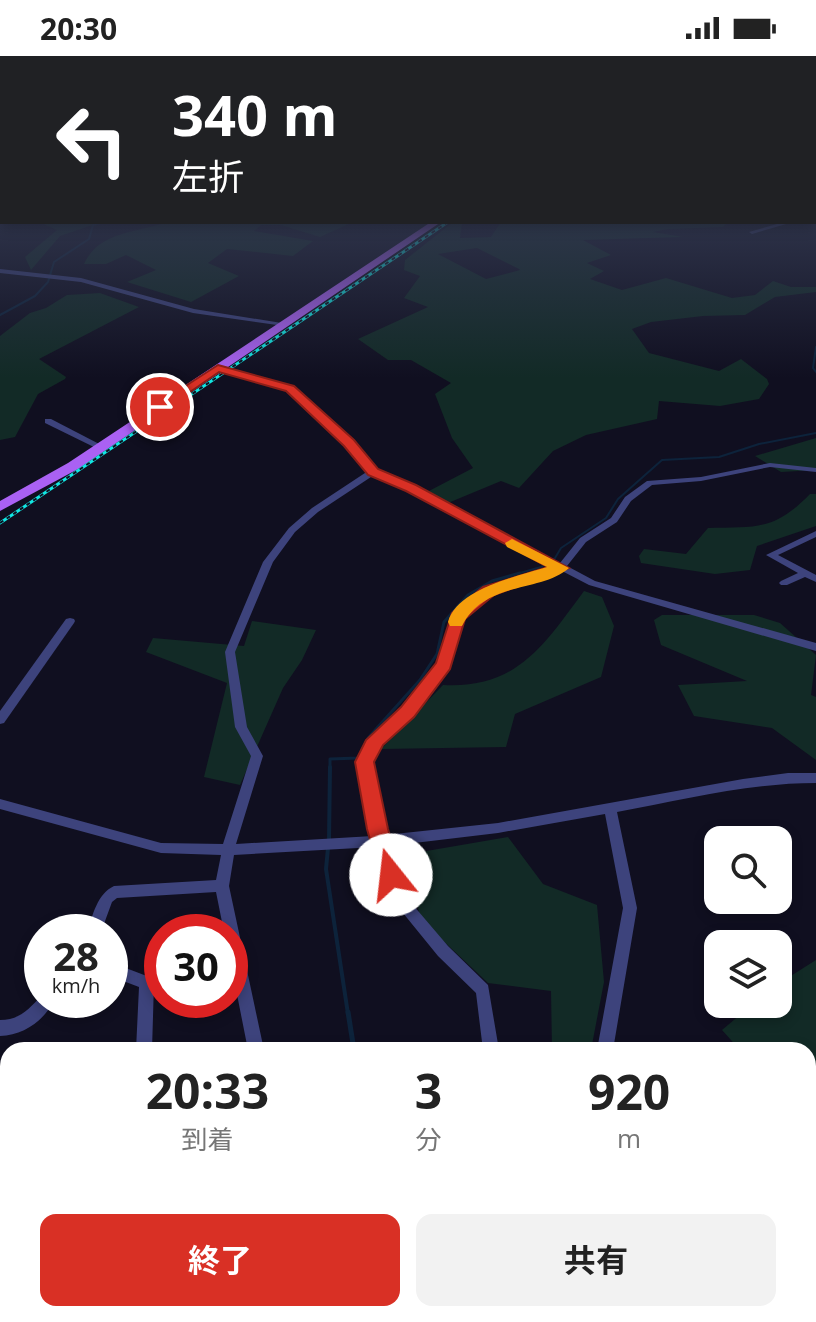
<!DOCTYPE html>
<html lang="ja">
<head>
<meta charset="utf-8">
<style>
	:root { --surface:#fff; --page:#f2f2f2; --text:#222; --muted:#767676; --accent:#d93025 }
	body { margin:0; font-family:"Open Sans","Noto Sans JP",sans-serif; background:var(--page); color:var(--text); height:100vh; display:flex; flex-direction:column; font-size:30px; white-space:nowrap }
	* { box-sizing:border-box; margin:0 }
	p { font-size:26px; color:var(--muted) }
	.icon { flex:none; width:44px; height:44px; fill:none; stroke:currentColor; stroke-width:2; stroke-linecap:round; stroke-linejoin:round }
	.map { position:relative; flex:1; overflow:hidden }
	.panel { position:absolute; left:0px; top:986px; width:816px; height:280px; display:flex; flex-direction:column; background:var(--surface); border-radius:24px 24px 0 0; box-shadow:0 4px 12px #0003 }
	.panel>* { flex:none }
	.top-card { position:absolute; left:0px; top:0px; width:816px; height:168px; box-shadow:0 4px 12px #0003; background:#202124; color:#fff; overflow:hidden }
	.controls { position:absolute; left:704px; top:770px; display:grid; gap:16px }
	.controls a { display:grid; place-items:center; width:88px; height:88px; border-radius:16px; background:var(--surface); box-shadow:0 4px 12px #0003; font-size:40px }
	.speed { position:absolute; left:24px; top:858px; display:flex; gap:16px; font-size:40px; font-weight:700; text-align:center }
	.speed>* { display:grid; place-content:center; width:104px; height:104px; border-radius:50%; background:var(--surface); box-shadow:0 4px 12px #0003; line-height:1 }
	.speed small { font-size:20px; font-weight:400 }
	.speed .limit { border:12px solid #d22; background:#fff; color:#111 }
	.pin { position:absolute; display:grid; place-items:center; width:68px; height:68px; color:#fff; margin:-34px; border:4px solid #fff; border-radius:50%; box-shadow:0 2px 8px #0007 }
	.me { position:absolute; width:88px; margin:-44px; rotate:344deg; stroke-linejoin:round; filter:drop-shadow(0 0 6px #0008) }
	.turn { display:flex; align-items:center; gap:28px; height:168px; padding:0 40px; font-size:36px }
	.turn .icon { width:104px; height:104px; stroke-width:2.5 }
	.turn b { display:block; font-size:56px; line-height:68px }
	.eta { display:flex; justify-content:space-evenly; align-items:center; height:136px; text-align:center }
	.eta b { font-size:48px; font-weight:700; line-height:56px }
	.primary-button { display:flex; gap:16px; margin-top:auto; padding:16px 40px }
	.primary-button a { flex:1; height:92px; border-radius:16px; background:var(--accent); color:#fff; font-size:32px; font-weight:700; line-height:92px; text-align:center }
	.primary-button a+a { background:var(--page); color:var(--text) }
	.status { display:flex; justify-content:space-between; align-items:center; height:56px; padding:0 40px; background:var(--surface); direction:ltr }
	.status svg { height:22px; fill:currentColor }
	.map>svg:first-child { display:block }
	.green { fill:#122a26; fill-rule:evenodd }
	.lines { fill:none; stroke-linecap:round; stroke-linejoin:round }
	.stream-far3 { stroke:#0d233b; stroke-width:2 }
	.stream-far2 { stroke:#0d233b; stroke-width:3 }
	.stream-far1 { stroke:#0d233b; stroke-width:4 }
	.stream { stroke:#0d233b; stroke-width:5 }
	.minor { fill:#3d437c; fill-rule:evenodd }
	.tertiary { fill:#3d437c; fill-rule:evenodd }
	.primary { fill:#aa61f3; fill-rule:evenodd }
	.rail-casing { stroke:#12e7e2; stroke-width:3 }
	.rail { stroke:#100f20; stroke-width:2; stroke-dasharray:4; stroke-linecap:butt }
	.route { fill:#d93025; stroke:#8d1f18; stroke-width:2 }
	.slow { fill:#f59e0b }
</style>
</head>
<body>
<div class="status"><b>20:30</b><svg viewBox="0 0 49 12"><path d="M0 12V9h3v3zM5 12V6h3v6zM10 12V3h3v9zM15 12V0h3v12zM26 1h20v11H26zM47 4h2v5h-2z"/></svg></div>
<div class="map">
<svg width="816" height="1266" viewBox="0 0 816 1266">
	<rect width="100%" height="100%" fill="#100f20"/>
	<g class="green">
		<path d="M39,166H101L60,180L31,214L25,201L57,174Z"/>
		<path d="M168,166H353L320,181L281,169H261L254,175L313,185L293,200L227,193L208,207L239,220L191,246L127,226L156,214L126,199L106,208H84C99,175 136,177 168,166Z"/>
		<path d="M453,166H462L460,182L491,181L501,166H728L723,171L668,173L653,176L683,181L583,184L611,199L587,207L604,215L590,223L622,234L666,222L732,242L755,239L773,225L791,231H816V236L775,241L745,259L703,260L651,266L632,273L649,297L719,315L741,303L767,323L769,328L759,343L720,350L659,345L657,363L586,379L553,395L519,432L501,425L448,447L427,436L473,412L452,382L435,338L451,327L411,304H388L358,283L428,251L404,242L420,220L404,214L405,204ZM477,192L519,213L520,214L486,223L438,198Z"/>
		<path d="M100,237L139,251L39,303L66,321L65,323L38,338L15,381L0,384V280L30,257L46,252L67,239Z"/>
		<path d="M816,382V414L781,416L755,400Z"/>
		<path d="M810,438H816V470L757,490L750,514L715,518L641,507L639,500L644,493L686,498L708,472C756,471 774,475 810,438Z"/>
		<path d="M584,535L602,541L614,570L601,621L515,658L506,691L381,693L443,629C517,633 544,589 584,535Z"/>
		<path d="M662,559H754L780,567L816,599L811,639L816,641V704L772,672L694,660L678,629L747,625L661,589L654,564Z"/>
		<path d="M252,565L316,574L302,604L283,632L240,729L204,721L227,627L146,596L153,582L244,590Z"/>
		<path d="M508,781L543,828L597,849L604,926L591,994H552L551,935L488,927L420,863L409,798Z"/>
		<path d="M816,904V1008L808,1015V994H740L722,974L753,948H778V928Z"/>
	</g>
	<g class="lines">
		<g class="stream-far3">
			<path d="M0,259L35,240L48,226L54,206L89,183L93,169L105,166"/>
			<path d="M816,291L813,312L816,316"/>
			<path d="M513,519L541,511L555,502L561,492L606,462L618,443L662,404L719,401L759,388L816,377"/>
		</g>
		<path class="stream-far2" d="M330,713V703L358,702L368,682L420,624L437,598L444,566L468,539L492,525L520,517"/>
		<g class="stream-far1">
			<path d="M329,784L330,711"/>
			<path d="M328,792L326,813L348,958"/>
		</g>
		<g class="stream">
			<path d="M348,956L354,994"/>
			<path d="M367,1266L369,1258"/>
		</g>
		<g class="minor">
			<rect x="814" y="144" width="2" height="2"/>
			<path d="M814,162L816,163V167L814,166Z"/>
			<path d="M784,166H793L752,178L749,176Z"/>
			<path d="M216,311L293,331L352,385L376,414L414,430L560,507L580,482L611,462L625,441L647,425L701,421L770,407L816,412V416L770,411L701,425L652,429L631,445L617,466L586,486L567,510L595,525L816,587V595L589,529L562,515L492,537L463,561L448,611L412,659L380,687L370,706L385,779L498,767L743,723L788,717H816V727C749,727 682,744 617,756L637,852L613,994H597L623,852L605,758L498,777L389,790L398,818L413,849L448,890L488,929L499,994H483L476,937L438,900L403,857L384,819L376,791L234,799L229,830L264,994H248L230,903V876H224L216,836L117,842L112,846L101,876H87C93,859 97,838 114,830L216,824L221,799L161,797L0,753V743L161,787L223,788L251,700L235,671L225,596L263,506L289,472L312,452L368,415L346,389L287,335L216,313ZM374,419L408,434L554,511L486,533L454,558L439,607L404,653L372,681L358,706L373,780L236,788L263,700L247,671L235,596L273,506L295,476L318,456Z"/>
			<path d="M45,363H51L105,391L98,393L45,367Z"/>
			<path d="M816,475V481L778,499L816,519V526L805,521L787,529H781L779,527L781,525L798,517L766,499Z"/>
			<path d="M70,562L74,563L75,565L74,567L4,667L0,668V655L66,563Z"/>
			<path d="M110,906L152,922L154,927L152,994H136L139,931L110,920Z"/>
			<path d="M42,939V944H54C44,965 24,979 0,980V964C20,964 29,953 42,939Z"/>
			<path d="M808,1223L816,1228V1255L808,1250Z"/>
			<path d="M45,1258H63L61,1266H41Z"/>
			<path d="M177,1258H197L194,1266H173Z"/>
			<path d="M439,1258H457L456,1266H436Z"/>
			<path d="M560,1258H578L577,1266H557Z"/>
		</g>
		<path class="tertiary" d="M0,213L81,222L194,253L288,268L284,270L193,257L81,226L0,217Z"/>
		<path class="primary" d="M431,166H441L78,413L0,455V445L68,407Z"/>
		<g class="rail-casing">
			<path id="rail" d="M0,467L448,166"/>
		</g>
		<use href="#rail" class="rail"/>
	</g>
	<linearGradient id="sky" x2="0" y2="1"><stop stop-color="#090812"/><stop offset="0.45" stop-color="#31374e"/><stop offset="1" stop-color="#31374e" stop-opacity="0"/></linearGradient>
	<rect width="816" height="322" fill="url(#sky)"/>
	<path class="route" d="M218,309L294,330L354,384L378,413L416,429L569,512L494,539L465,563L450,613L414,661L383,689L374,706L388,773L402,819L398,826L391,828L383,826L380,819L367,773L355,706L366,684L401,651L436,607L452,557L483,531L548,511L406,435L368,419L344,390L286,335L219,316L164,354H156V349Z"/>
	<path class="slow" d="M512,483L569,512C541,537 485,524 462,570H450L448,566C457,533 518,520 547,511L507,491L505,487Z"/>
</svg>
<div class="controls">
<a><svg class="icon" aria-label="search" viewBox="0 0 24 24"><circle cx="10" cy="10" r="6"/><path d="M15 15l6 6"/></svg></a>
<a><svg class="icon" aria-label="layers" viewBox="0 0 24 24"><path d="M12 4l9 5-9 5-9-5zM3 14l9 5 9-5"/></svg></a>
</div>
<div class="speed"><div>28<small>km/h</small></div><div class="limit">30</div></div>
<div class="pin" style="left:160px;top:351px;background:#d93025"><svg class="icon" aria-label="arrive" viewBox="0 0 24 24"><path d="M6 21V4h12l-3 4 3 4H6"/></svg></div>
<svg class="me" style="left:391px;top:819px" viewBox="-20 -20 40 40"><circle r="19" fill="#fff"/><path d="M0-13L10 11 0 6-10 11z" fill="#d93025"/></svg>
<div class="top-card">
<div class="turn"><svg class="icon" aria-label="left" viewBox="0 0 24 24"><path d="M17 20v-9H6M10 6l-5 5 5 5"/></svg><div><b>340 m</b>左折</div></div>
</div>
<section class="panel">
<div class="eta">
<div><b>20:33</b><p>到着</p></div>
<div><b>3</b><p>分</p></div>
<div><b>920</b><p>m</p></div>
</div>
<div class="primary-button"><a>終了</a><a>共有</a></div>
</section>
</div>
</body>
</html>
